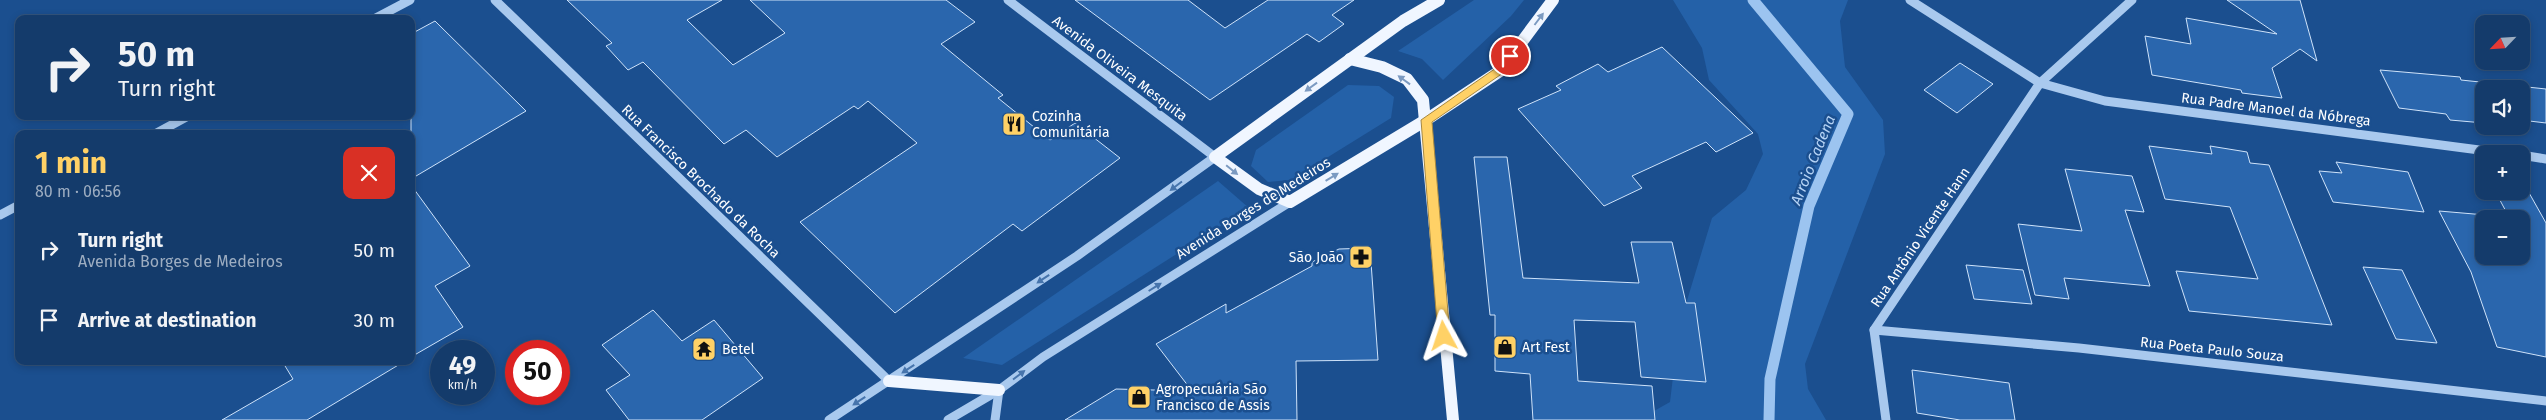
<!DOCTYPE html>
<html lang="en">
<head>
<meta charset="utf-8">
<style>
	:root { --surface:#143b6b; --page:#214673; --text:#f1f3f6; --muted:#9dadc1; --line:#33557e; --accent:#ffd166 }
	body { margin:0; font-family:"Fira Sans",sans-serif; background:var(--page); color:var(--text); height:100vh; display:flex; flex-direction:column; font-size:19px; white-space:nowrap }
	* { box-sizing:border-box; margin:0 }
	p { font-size:16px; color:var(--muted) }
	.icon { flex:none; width:28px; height:28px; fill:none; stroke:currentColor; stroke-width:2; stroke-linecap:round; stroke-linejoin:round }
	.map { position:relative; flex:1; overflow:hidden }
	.panel { position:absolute; left:15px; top:130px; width:400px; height:235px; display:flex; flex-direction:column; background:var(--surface); border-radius:10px; box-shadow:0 2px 8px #0003,0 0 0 1px var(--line) }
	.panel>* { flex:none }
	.banner { position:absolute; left:15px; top:15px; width:400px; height:105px; border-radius:10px; box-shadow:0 2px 8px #0003,0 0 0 1px var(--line); background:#143b6b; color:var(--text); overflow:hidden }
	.needle { width:32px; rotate:245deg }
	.tools { position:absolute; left:2475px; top:15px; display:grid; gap:10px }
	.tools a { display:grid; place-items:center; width:55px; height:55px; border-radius:10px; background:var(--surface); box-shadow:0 2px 8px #0003,0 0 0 1px var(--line); font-size:25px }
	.speed { position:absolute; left:430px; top:340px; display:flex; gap:10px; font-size:25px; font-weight:700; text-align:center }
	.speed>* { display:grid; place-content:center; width:65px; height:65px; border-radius:50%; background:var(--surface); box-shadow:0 2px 8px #0003,0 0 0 1px var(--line); line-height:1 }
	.speed small { font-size:12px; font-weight:400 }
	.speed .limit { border:8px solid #d22; background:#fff; color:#111 }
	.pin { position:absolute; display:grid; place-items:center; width:42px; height:42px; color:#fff; margin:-21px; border:2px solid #fff; border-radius:50%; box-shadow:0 1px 5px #0007 }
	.me { position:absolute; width:55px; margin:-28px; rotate:355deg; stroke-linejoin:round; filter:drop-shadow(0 0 4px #0008) }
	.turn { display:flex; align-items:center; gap:18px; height:105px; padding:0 20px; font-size:22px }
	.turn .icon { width:65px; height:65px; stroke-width:2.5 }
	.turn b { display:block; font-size:35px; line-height:42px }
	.round { display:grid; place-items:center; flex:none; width:52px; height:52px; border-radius:10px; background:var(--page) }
	.overview { display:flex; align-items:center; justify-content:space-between; height:85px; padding:0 20px }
	h1 { font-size:30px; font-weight:700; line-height:38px; color:var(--accent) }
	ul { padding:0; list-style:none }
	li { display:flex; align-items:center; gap:15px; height:70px; padding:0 20px }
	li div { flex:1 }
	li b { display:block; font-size:19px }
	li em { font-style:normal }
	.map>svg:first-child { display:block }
	.green { fill:#2461a8 }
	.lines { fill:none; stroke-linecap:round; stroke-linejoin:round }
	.stream { stroke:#9cc4f0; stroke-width:11 }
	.building { fill:#2a66ad; stroke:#cfe3fa; fill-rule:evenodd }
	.minor { stroke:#a9c9ee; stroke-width:9 }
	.major { stroke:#f0f6ff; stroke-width:12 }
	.oneway { fill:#7b9ac1 }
	.oneway2 { fill:#4674ac }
	.route { fill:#ffd166; stroke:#a68842 }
	.labels { text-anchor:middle; stroke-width:5; stroke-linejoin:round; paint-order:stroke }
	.street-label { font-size:14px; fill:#fff; stroke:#1b4f8f }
	.poi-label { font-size:14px; fill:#fff; stroke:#1b4f8f; text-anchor:start }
	.water-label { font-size:15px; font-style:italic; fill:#b5d3f5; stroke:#1b4f8f }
</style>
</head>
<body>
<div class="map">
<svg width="2546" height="420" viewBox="0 0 2546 420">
	<rect width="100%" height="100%" fill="#1b4f8f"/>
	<g class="green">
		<path d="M1474,0H1524L1511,16L1443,80L1422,59L1398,51Z"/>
		<path d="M1673,0H1848L1840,21L1845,67L1883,120L1885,154L1805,364L1808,389L1826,420H1644L1647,415L1670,402L1679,327L1712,218L1746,190L1763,154L1758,134L1709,80L1702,48Z"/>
		<path d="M1348,85L1379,86L1394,97L1391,118L1291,180L1268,182L1251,166L1256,150Z"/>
		<path d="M1218,181L1249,208L1002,365L963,358Z"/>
	</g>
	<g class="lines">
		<path class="stream" d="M1753,0L1848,114L1809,206L1770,379L1769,420"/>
	</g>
	<g class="building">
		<path d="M567,0H722L687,20L733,65L785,33L750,0H946L975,22L941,44L1003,95L998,98L1050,140L1075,123L1120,158L1022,231L1013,224L895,313L800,222L917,143L868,101L858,109L854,106L777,157L746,130L724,144L643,62L628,70L606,46L612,43Z"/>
		<path d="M1075,0H1188L1225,28L1268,0H1354L1332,15L1344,24L1319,42L1307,34L1210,100Z"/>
		<path d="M2227,0H2300L2317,61L2300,49L2272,68L2282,98L2242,93L2241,90L2152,75L2145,36L2191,44L2186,18L2277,34Z"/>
		<path d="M435,21L526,111L411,179V34Z"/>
		<path d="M1662,47L1753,133L1716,152L1706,142L1632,176L1642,188L1604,206L1518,109L1561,90L1556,86L1598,64L1608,72Z"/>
		<path d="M1960,63L1993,84L1957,113L1924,90Z"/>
		<path d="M2380,70L2460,77L2461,80L2546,89V123L2521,120V89H2484V123L2450,120L2446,114L2399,108Z"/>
		<path d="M2149,146L2212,154L2210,146L2247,152L2250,163L2269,165L2332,325L2189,311L2176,271L2258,279L2230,207L2165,199Z"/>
		<path d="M1474,157H1507L1523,278L1639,283L1631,242H1672L1686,303H1695L1706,382L1641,377L1635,322L1574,320L1578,381L1652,386L1655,420H1533L1530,374L1495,371V315H1490Z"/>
		<path d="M2336,162L2408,172L2424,212L2333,202L2319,171L2342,173Z"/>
		<path d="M2065,169L2132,176L2144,212L2125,210L2150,286L2064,278L2069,299L2035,295L2018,224L2082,231Z"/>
		<path d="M411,185L470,266L435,286L463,327L411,357Z"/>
		<path d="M2495,191H2528L2546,223V357L2497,347L2471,272L2439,211L2509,217ZM2484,219H2521V256H2484Z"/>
		<path d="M1370,248L1378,360L1296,361L1297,420H1065L1116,389L1192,391L1156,344L1226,304V313L1312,266V262L1339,249Z"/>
		<path d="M1966,265L2023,270L2032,304L1974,299Z"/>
		<path d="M2363,267L2402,270L2437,343L2396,339Z"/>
		<path d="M653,310L682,341L714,320L763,378L702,420H629L606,390L630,375L602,345Z"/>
		<path d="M282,361H405L307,420H222L293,379Z"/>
		<path d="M1912,370L2009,383L2015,420H1960L1917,413Z"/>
	</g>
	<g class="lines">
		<g class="minor">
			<path d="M495,0L889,381"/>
			<path d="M1910,0L2040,83L2105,101L2510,154"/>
			<path d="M374,19L410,0"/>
			<path d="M155,134L188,116"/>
			<path d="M2521,155L2546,159"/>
			<path d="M0,215L19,205"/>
			<path d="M1874,330L2079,348L2546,401"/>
			<path d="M829,420L1077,256L1215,157L1008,0"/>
			<path d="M948,420L999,390L1043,357L1290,202"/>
			<path d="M995,420L999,390"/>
			<path d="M1886,420L1874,330L2040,83L2132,0"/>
		</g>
		<g class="major">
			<path d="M1439,0L1403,21L1215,157L1259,189L1290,202L1426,120L1500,71L1553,0"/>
			<path d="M1350,59L1382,67L1407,79L1423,100L1453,420"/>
			<path d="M889,381L999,390"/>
		</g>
	</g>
	<defs><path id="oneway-solid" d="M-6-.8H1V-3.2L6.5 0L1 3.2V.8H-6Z" transform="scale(1.25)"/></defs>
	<g class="oneway">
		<use href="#oneway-solid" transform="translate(1539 19) rotate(-53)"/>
		<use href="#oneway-solid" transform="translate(1404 80) rotate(-144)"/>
		<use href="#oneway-solid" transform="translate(1311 87) rotate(144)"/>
		<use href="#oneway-solid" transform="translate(1232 170) rotate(39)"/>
		<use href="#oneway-solid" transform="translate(1332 177) rotate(-31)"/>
	</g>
	<g class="oneway2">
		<use href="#oneway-solid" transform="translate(1176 186) rotate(143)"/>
		<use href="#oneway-solid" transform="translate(1043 279) rotate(146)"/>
		<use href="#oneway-solid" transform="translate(1155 287) rotate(-32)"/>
		<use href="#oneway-solid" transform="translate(908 369) rotate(147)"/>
		<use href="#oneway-solid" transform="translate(1019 375) rotate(-37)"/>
		<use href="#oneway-solid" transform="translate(859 401) rotate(147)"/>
	</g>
	<path class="route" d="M1510,53L1515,56L1503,73L1432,122L1450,336L1444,341L1438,336L1421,120L1496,68L1507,54Z"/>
	<defs>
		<g id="restaurant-square" transform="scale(1.25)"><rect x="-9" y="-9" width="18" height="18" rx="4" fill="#ffd166" stroke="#1b4f8f"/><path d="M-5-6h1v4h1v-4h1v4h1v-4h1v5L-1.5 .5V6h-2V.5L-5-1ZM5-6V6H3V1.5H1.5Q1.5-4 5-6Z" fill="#111"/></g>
		<g id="pharmacy-square" transform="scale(1.25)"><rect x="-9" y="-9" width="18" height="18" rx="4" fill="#ffd166" stroke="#1b4f8f"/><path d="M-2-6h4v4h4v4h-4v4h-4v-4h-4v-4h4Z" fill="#111"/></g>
		<g id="shop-square" transform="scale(1.25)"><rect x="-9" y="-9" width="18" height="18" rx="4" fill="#ffd166" stroke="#1b4f8f"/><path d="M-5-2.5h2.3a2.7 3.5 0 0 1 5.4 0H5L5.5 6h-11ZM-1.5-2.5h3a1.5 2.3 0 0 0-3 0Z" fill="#111"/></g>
		<g id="temple-square" transform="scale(1.25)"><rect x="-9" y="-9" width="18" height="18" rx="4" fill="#ffd166" stroke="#1b4f8f"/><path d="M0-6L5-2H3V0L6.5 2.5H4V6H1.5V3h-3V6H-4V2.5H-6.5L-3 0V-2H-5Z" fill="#111"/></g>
	</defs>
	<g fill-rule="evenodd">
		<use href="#restaurant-square" x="1014" y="124"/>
		<use href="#pharmacy-square" x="1361" y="257"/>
		<use href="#shop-square" x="1505" y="347"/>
		<use href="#temple-square" x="704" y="349"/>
		<use href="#shop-square" x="1139" y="397"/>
	</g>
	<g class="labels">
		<g class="street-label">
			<text transform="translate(1120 68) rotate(37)" y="5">Avenida Oliveira Mesquita</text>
			<text transform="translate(2276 109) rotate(7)" y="5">Rua Padre Manoel da Nóbrega</text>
			<text transform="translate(701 181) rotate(44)" y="5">Rua Francisco Brochado da Rocha</text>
			<text transform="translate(1253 208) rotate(-32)" y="5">Avenida Borges de Medeiros</text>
			<text transform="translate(1920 237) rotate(-56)" y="5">Rua Antônio Vicente Hann</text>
			<text transform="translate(2212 349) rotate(6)" y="5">Rua Poeta Paulo Souza</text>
		</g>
		<g class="poi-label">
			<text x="1032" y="121">Cozinha<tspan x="1032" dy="16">Comunitária</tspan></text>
			<text x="1344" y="262" text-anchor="end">São João</text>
			<text x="1522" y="352">Art Fest</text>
			<text x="722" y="354">Betel</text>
			<text x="1156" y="394">Agropecuária São<tspan x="1156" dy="16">Francisco de Assis</tspan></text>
		</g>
		<g class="water-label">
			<text transform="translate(1813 160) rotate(-68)" y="5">Arroio Cadena</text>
		</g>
	</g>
</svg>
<div class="tools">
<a><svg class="needle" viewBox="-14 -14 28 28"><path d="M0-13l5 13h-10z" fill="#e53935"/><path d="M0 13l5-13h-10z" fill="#9dadc1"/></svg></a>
<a><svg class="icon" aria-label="sound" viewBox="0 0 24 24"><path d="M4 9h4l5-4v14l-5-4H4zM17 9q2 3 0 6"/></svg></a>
<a>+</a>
<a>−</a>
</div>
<div class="speed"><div>49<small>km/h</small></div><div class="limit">50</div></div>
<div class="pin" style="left:1510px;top:56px;background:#d93025"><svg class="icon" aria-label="arrive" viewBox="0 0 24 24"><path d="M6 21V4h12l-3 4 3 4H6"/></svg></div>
<svg class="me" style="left:1444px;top:336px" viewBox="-20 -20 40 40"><path d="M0-17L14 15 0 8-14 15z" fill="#ffd166" stroke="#fff" stroke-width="4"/></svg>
<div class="banner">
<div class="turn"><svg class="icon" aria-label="right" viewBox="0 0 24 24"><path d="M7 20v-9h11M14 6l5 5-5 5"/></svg><div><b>50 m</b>Turn right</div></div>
</div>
<section class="panel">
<div class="overview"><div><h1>1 min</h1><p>80 m · 06:56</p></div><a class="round" style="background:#d93025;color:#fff"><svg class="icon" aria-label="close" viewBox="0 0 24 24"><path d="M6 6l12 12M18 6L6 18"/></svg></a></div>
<ul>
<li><svg class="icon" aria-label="right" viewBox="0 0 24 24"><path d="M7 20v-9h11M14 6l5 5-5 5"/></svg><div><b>Turn right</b><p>Avenida Borges de Medeiros</p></div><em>50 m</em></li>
<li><svg class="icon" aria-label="arrive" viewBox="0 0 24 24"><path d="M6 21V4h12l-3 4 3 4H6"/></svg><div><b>Arrive at destination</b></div><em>30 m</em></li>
</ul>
</section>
</div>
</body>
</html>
